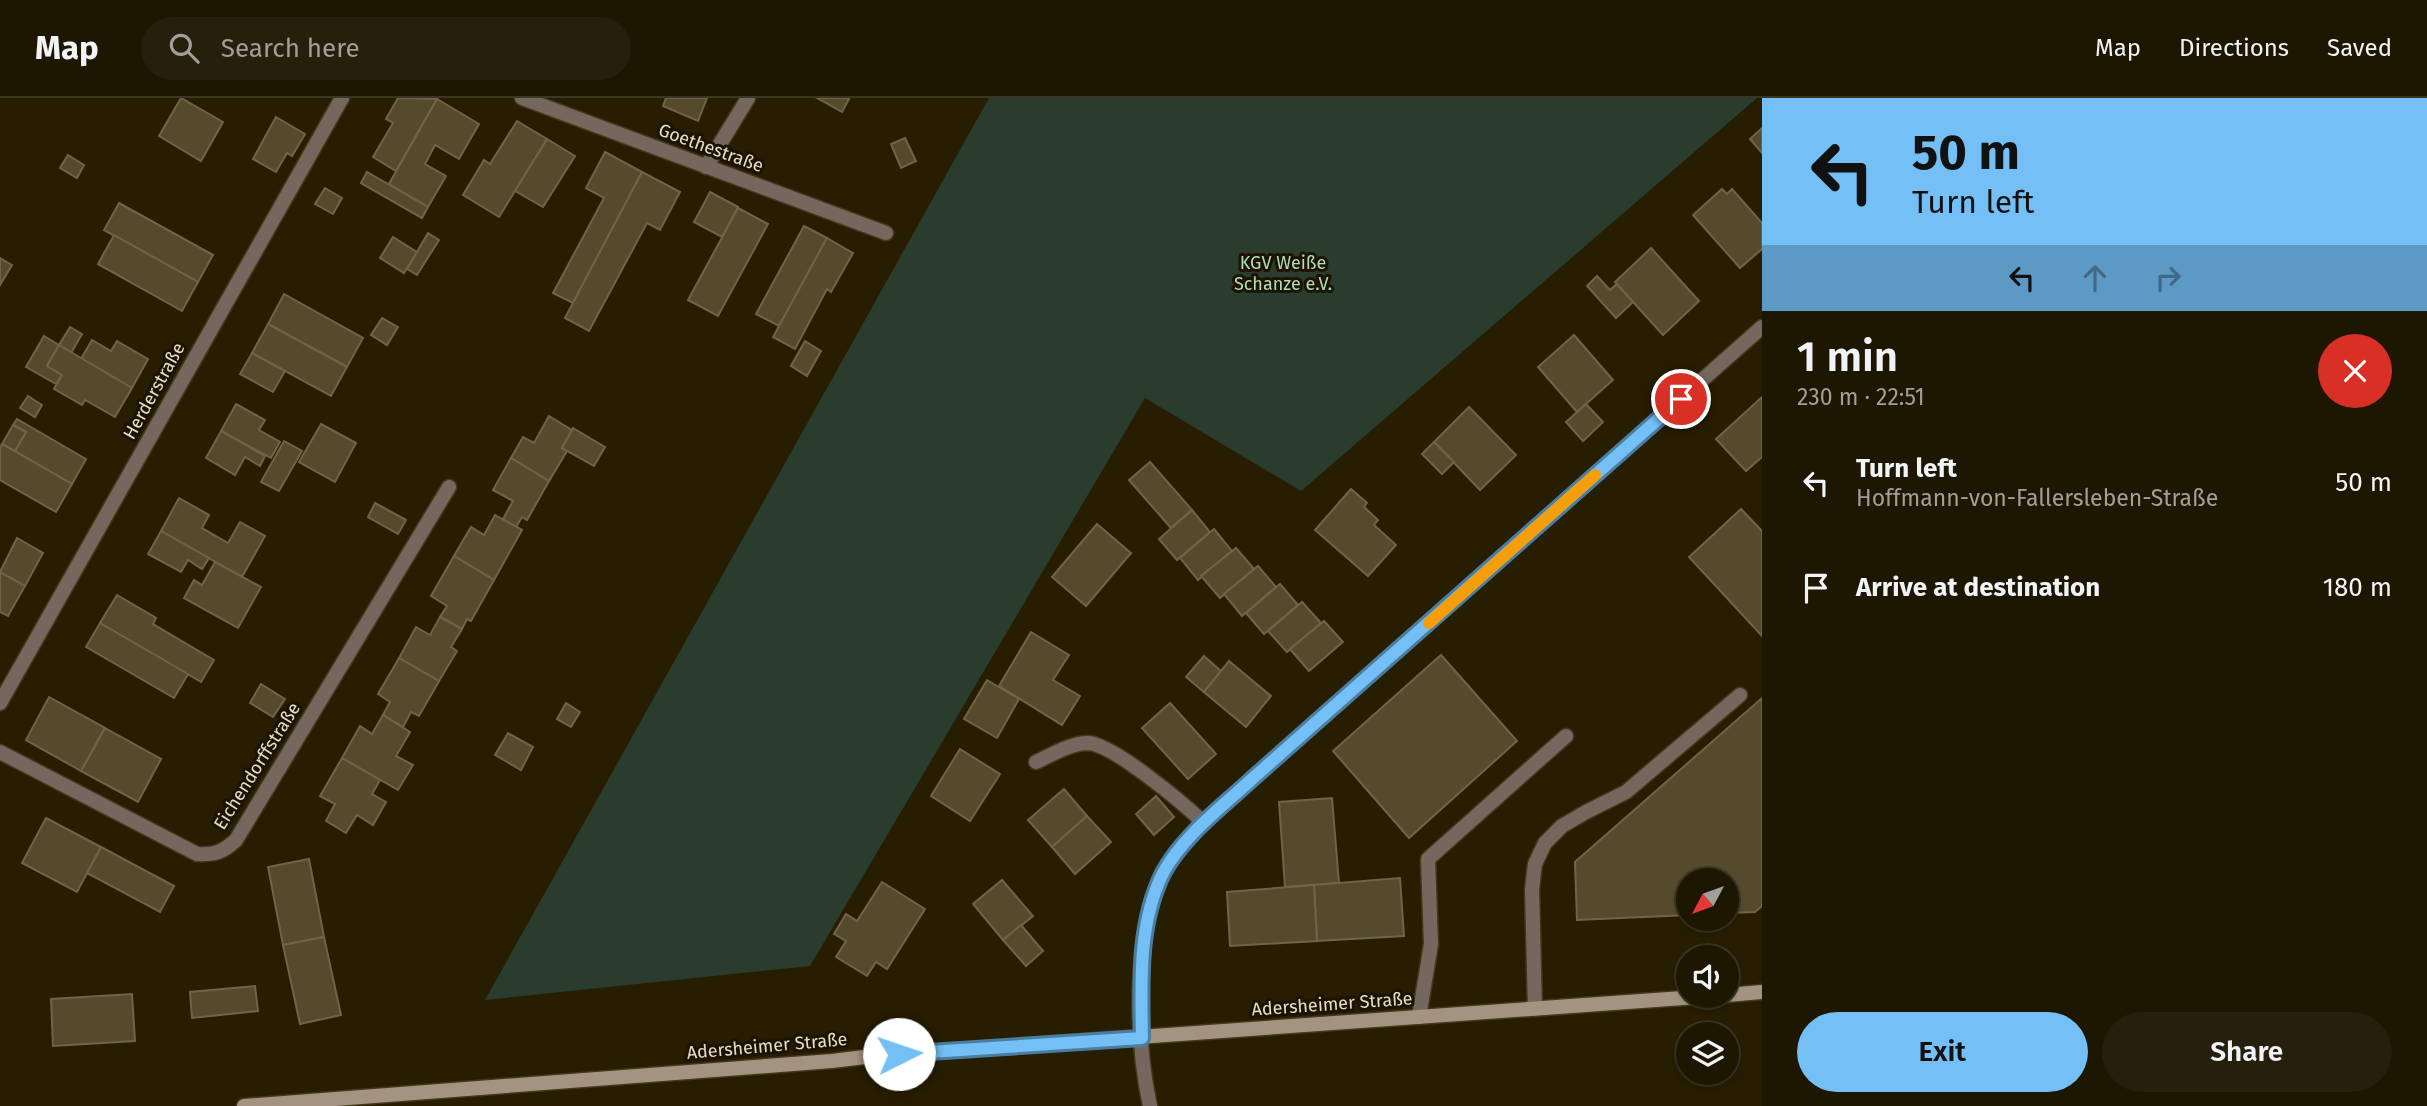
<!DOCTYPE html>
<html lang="en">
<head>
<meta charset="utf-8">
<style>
	:root { --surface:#1d1601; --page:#251f0b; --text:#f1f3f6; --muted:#a09f99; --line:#3b3523; --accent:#74c0f6 }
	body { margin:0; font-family:"Fira Sans",sans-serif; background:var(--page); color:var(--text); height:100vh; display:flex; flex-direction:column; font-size:26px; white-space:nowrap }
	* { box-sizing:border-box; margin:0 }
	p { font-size:23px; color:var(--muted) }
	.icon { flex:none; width:38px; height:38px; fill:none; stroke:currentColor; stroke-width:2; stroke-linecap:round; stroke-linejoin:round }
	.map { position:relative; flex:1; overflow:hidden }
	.drawer { display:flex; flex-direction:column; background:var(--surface); width:665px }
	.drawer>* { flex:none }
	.guide { background:#74c0f6; color:#111; overflow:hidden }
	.needle { width:46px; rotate:229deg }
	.fabs { position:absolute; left:1676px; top:770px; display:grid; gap:14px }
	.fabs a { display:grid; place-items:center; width:63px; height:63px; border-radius:50%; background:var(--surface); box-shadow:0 2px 5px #0004,0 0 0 2px var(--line); font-size:35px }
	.pin { position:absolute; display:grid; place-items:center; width:60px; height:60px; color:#fff; margin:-30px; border:4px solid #fff; border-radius:50%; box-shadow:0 2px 7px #0007 }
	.me { position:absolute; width:77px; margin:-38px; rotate:86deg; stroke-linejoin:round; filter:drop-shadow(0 0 5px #0008) }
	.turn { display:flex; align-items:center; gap:24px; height:147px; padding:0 35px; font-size:32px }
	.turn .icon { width:91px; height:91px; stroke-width:2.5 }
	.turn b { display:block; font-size:49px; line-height:60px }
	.lanes { display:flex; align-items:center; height:66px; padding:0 35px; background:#0003; justify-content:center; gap:35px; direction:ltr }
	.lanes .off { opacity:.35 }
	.round { display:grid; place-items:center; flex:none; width:74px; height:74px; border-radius:37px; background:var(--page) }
	.head { display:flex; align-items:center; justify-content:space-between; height:119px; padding:0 35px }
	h1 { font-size:42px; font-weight:600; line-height:52px }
	.cta { display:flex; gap:14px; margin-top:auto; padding:14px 35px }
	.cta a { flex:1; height:80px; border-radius:42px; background:var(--accent); color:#111; font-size:28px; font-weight:600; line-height:80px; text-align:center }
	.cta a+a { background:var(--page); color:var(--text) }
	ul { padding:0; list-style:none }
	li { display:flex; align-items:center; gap:21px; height:105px; padding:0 35px }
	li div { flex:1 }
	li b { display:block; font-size:26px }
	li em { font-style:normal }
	header { display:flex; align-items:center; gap:42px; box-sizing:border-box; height:98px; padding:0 35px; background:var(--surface); border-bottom:2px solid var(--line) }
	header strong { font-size:33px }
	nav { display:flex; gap:38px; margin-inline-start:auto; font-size:24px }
	.search { width:490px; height:63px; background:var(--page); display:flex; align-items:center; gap:18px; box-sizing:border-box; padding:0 24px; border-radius:38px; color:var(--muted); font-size:26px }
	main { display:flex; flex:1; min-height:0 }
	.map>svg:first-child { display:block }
	.green { fill:#293c2e }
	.building { fill:#564a2c; stroke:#716446; stroke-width:2 }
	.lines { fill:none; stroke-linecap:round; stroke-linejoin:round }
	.lane-casing { stroke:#41381d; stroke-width:17 }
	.street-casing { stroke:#41381d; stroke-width:17 }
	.secondary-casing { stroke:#41381d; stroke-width:17 }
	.lane { stroke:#74685e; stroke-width:14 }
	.street { stroke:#74685e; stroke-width:14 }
	.secondary { stroke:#a59382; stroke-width:14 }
	.route-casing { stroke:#4b7da0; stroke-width:18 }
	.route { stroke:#74c0f6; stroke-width:12 }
	.slow { stroke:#f59e0b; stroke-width:12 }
	.labels { text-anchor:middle; stroke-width:6; stroke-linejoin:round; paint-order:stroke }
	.street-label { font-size:18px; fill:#e4ddcc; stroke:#1e1300 }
	.park-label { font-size:18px; fill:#addeba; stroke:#1e1300 }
</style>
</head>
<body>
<header>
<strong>Map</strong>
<div class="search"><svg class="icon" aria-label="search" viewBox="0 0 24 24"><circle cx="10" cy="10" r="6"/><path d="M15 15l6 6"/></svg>Search here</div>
<nav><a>Map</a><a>Directions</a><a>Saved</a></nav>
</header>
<main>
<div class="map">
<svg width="1762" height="1008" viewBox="0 0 1762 1008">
	<rect width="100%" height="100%" fill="#271d01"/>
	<path class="green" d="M989,0H1757L1301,393L1145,300L810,868L485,902Z"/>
	<g class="building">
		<path d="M181,0L223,24L201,63L159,38Z"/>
		<path d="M398,0L437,1L396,73L373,59L393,25L386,21Z"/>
		<path d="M666,0H707L698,23L663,8Z"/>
		<path d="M817,0H846L849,1L842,14Z"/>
		<path d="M437,1L479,26L459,61L435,47L425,66L446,78L428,109L389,86Z"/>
		<path d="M276,19L305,36L292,58L287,55L276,74L253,61Z"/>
		<path d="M517,23L547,41L499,119L463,97L484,62L490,66Z"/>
		<path d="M1762,30V55L1750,41Z"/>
		<path d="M905,40L916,63L901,70L891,46Z"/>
		<path d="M547,41L575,58L543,109L515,93Z"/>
		<path d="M605,54L642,74L573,205L553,195L604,100L586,90Z"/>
		<path d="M68,57L84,67L77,80L60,70Z"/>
		<path d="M367,74L428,109L422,120L361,85Z"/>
		<path d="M642,74L680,94L660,132L647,125L589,233L565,220Z"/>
		<path d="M325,90L342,100L333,116L315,106Z"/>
		<path d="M1722,91L1727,96L1732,91L1762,125V151L1740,170L1693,117Z"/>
		<path d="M710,94L738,109L722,139L694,124Z"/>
		<path d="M119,105L213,157L198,184L104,132Z"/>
		<path d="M738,110L768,126L718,218L688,202Z"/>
		<path d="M804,128L827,140L779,228L756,216Z"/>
		<path d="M428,135L439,142L417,177L407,171Z"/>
		<path d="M114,137L198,184L182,213L98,166Z"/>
		<path d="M393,139L417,154L404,175L380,160Z"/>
		<path d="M827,140L853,155L831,194L827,191L795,251L773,239Z"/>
		<path d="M1651,150L1699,203L1663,237L1615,184Z"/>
		<path d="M0,160L12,167L0,187Z"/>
		<path d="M1597,178L1610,192L1617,186L1633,204L1616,220L1587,188Z"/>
		<path d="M284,196L363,240L347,269L268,226Z"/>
		<path d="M382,220L398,229L387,247L371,237Z"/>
		<path d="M268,226L347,269L331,298L252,255Z"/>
		<path d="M70,229L82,236L71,255L59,247Z"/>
		<path d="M1574,237L1613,282L1577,314L1538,269Z"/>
		<path d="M44,238L59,247L47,268L62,277L56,286L26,269Z"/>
		<path d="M92,242L111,253L117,243L148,261L132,290L81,261Z"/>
		<path d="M805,243L821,253L807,278L791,268Z"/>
		<path d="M59,247L132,290L115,319L85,302L82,307L54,291L62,277L47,268Z"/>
		<path d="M252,255L285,273L273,294L240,276Z"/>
		<path d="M28,298L42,307L35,319L20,310Z"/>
		<path d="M1762,299V359L1746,373L1716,341Z"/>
		<path d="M236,306L265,322L259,332L280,344L271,360L221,333Z"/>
		<path d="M1586,306L1603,324L1583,343L1566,324Z"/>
		<path d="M1469,309L1516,357L1480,392L1434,344Z"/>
		<path d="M549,318L572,332L562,350L567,353L549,383L511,360L523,339L534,345Z"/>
		<path d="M17,321L86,361L72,386L15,353L26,334L13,327Z"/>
		<path d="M321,326L356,345L335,384L299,364Z"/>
		<path d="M13,327L26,334L15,353L2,346Z"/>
		<path d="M573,330L605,349L594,368L562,350Z"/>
		<path d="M221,333L265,358L260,368L245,359L235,377L206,360Z"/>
		<path d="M284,343L302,353L279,393L261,384Z"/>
		<path d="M1434,344L1454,364L1442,376L1422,356Z"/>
		<path d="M2,346L72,386L56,414L0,382V350Z"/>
		<path d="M511,360L549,383L527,422L522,419L516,429L503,421L513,403L493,392Z"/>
		<path d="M1150,364L1192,412L1171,430L1129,382Z"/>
		<path d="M1351,391L1367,405L1364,409L1378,422L1374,427L1396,447L1368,478L1315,432Z"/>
		<path d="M179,400L209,417L202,430L228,445L240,424L265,438L242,479L161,433Z"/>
		<path d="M375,405L406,422L398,436L368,419Z"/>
		<path d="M1741,411L1762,433V538L1689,459Z"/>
		<path d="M1192,412L1210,434L1177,462L1159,441Z"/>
		<path d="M495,417L522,432L494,482L454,458L471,429L484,437Z"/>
		<path d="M1097,426L1131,455L1086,508L1052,479Z"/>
		<path d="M1214,431L1232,453L1198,482L1180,460Z"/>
		<path d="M161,433L209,460L202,471L188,462L181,474L148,456Z"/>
		<path d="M17,440L43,455L25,488L0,474Z"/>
		<path d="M1236,450L1254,471L1220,500L1201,478Z"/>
		<path d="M454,458L494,482L471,523L467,521L462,531L440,519L447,508L431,498Z"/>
		<path d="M215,464L261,489L238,530L184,500L194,482L202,487Z"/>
		<path d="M1258,468L1276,489L1242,518L1224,496Z"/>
		<path d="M0,474L25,488L8,518L0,514Z"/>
		<path d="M1280,486L1298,507L1264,536L1246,515Z"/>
		<path d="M117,497L156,520L153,526L214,562L201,584L100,525Z"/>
		<path d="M1302,504L1321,525L1287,554L1268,533Z"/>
		<path d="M440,519L462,531L451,549L457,553L439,583L399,560L416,529L430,537Z"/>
		<path d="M1324,523L1343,544L1309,573L1290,551Z"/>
		<path d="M100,525L188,576L174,600L86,549Z"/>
		<path d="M1031,534L1069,557L1053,582L1080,598L1062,627L999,588Z"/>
		<path d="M1441,557L1517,643L1409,740L1333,653Z"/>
		<path d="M1204,558L1221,573L1204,594L1186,579Z"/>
		<path d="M399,560L439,583L419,618L411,614L403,629L383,617L390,604L378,596Z"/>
		<path d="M1229,563L1271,598L1246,629L1204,594Z"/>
		<path d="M987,582L1019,601L997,640L964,621Z"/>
		<path d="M261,586L285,601L273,619L250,605Z"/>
		<path d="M49,599L105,630L81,673L26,642Z"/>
		<path d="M1762,600V808L1755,814L1727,815V782H1689V817L1577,822L1575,764Z"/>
		<path d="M566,605L580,614L571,629L557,621Z"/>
		<path d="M1170,605L1216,656L1188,681L1142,630Z"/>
		<path d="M383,617L410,634L396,658L413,667L398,692L342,660L360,628L372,636Z"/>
		<path d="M105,630L161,661L138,704L81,673Z"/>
		<path d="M508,635L533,649L521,672L495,657Z"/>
		<path d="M960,651L1000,676L970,723L931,698Z"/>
		<path d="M342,660L380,682L372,696L386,704L373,727L357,717L346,735L326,723L335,706L320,698Z"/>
		<path d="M1064,691L1087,718L1052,749L1028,722Z"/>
		<path d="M1156,698L1174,719L1154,737L1136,716Z"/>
		<path d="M1332,700L1339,785L1285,789L1279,704Z"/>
		<path d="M1087,718L1111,744L1075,776L1052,749Z"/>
		<path d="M46,720L101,749L77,794L22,765Z"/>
		<path d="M101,749L174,788L160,814L87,775Z"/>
		<path d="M309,761L324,839L283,847L268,769Z"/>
		<path d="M1400,780L1404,838L1317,843L1314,787Z"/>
		<path d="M1002,782L1033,818L1003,842L973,806Z"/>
		<path d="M882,784L925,811L887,871L876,864L867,878L836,859L846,843L834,836L846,816L857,823Z"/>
		<path d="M1314,787L1317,843L1230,848L1227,794Z"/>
		<path d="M1021,827L1043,853L1026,868L1003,842Z"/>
		<path d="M324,839L341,917L300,926L283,847Z"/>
		<path d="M255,888L258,913L192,920L190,894Z"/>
		<path d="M132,896L135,943L53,948L51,901Z"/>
	</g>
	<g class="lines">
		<g class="lane-casing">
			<g id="lane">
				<path d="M1036,664C1051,657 1071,645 1088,645C1113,646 1184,706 1204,725"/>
				<path d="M1535,911L1532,791L1535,766L1545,745L1562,728L1586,714L1626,694L1740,597"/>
				<path d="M1419,919L1431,846L1428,761L1566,638"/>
			</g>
		</g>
		<g class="street-casing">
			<g id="street">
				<path d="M522,0L886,135"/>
				<path d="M706,69L748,0"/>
				<path d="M0,605L342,0"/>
				<path d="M0,654L197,756C215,757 223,754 236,742L449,389"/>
				<path d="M1150,1008C1136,943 1132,835 1164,775C1183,738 1222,709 1252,681L1762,229"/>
			</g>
		</g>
		<g class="secondary-casing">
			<g id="secondary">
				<path d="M1727,897L1762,894"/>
				<path d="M244,1008L832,963L873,958L1711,898"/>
			</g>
		</g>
		<use href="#lane" class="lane"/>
		<use href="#street" class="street"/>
		<use href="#secondary" class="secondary"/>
	</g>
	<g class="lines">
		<g class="route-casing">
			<path id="route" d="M899,956L1142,940C1141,884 1138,826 1163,775C1183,738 1222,709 1252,681L1681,301"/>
		</g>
		<use href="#route" class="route"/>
		<path class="slow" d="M1429,525L1595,377"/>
	</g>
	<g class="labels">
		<g class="street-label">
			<text transform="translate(711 50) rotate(20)" y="6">Goethestraße</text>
			<text transform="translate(154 293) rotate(-61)" y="6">Herderstraße</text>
			<text transform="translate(257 668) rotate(-58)" y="6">Eichendorffstraße</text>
			<text transform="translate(1332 906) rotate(-4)" y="6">Adersheimer Straße</text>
			<text transform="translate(767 948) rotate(-5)" y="6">Adersheimer Straße</text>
		</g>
		<g class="park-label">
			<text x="1283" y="171">KGV Weiße<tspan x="1283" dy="21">Schanze e.V.</tspan></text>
		</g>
	</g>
</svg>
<div class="fabs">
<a><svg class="needle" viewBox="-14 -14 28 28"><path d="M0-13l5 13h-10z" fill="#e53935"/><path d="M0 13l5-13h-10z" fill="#a09f99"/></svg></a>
<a><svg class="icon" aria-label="sound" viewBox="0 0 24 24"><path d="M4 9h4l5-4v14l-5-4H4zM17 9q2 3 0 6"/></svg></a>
<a><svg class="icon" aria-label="layers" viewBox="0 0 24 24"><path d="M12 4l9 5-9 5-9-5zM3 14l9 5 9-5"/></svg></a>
</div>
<div class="pin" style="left:1681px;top:301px;background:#d93025"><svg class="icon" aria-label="arrive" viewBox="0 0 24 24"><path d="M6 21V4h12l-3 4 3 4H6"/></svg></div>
<svg class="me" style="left:899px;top:956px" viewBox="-20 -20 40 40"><circle r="19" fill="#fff"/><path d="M0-13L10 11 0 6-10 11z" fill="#74c0f6"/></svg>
</div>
<section class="drawer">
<div class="guide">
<div class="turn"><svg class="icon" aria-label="left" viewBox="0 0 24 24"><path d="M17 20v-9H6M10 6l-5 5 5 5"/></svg><div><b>50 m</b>Turn left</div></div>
<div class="lanes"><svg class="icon" aria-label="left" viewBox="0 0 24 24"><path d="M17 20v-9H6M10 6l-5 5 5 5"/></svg><svg class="icon off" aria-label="ahead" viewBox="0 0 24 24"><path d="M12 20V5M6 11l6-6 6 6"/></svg><svg class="icon off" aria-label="right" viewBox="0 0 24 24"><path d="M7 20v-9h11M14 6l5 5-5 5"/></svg></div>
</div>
<div class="head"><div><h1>1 min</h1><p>230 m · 22:51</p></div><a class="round" style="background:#d93025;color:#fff"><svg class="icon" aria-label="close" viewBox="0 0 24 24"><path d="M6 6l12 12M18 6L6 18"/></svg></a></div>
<ul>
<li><svg class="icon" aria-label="left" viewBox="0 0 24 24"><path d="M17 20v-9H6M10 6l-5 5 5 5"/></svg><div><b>Turn left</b><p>Hoffmann-von-Fallersleben-Straße</p></div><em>50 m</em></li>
<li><svg class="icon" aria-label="arrive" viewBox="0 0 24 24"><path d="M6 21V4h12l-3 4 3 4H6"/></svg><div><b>Arrive at destination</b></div><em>180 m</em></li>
</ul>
<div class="cta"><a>Exit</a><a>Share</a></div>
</section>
</main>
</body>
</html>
